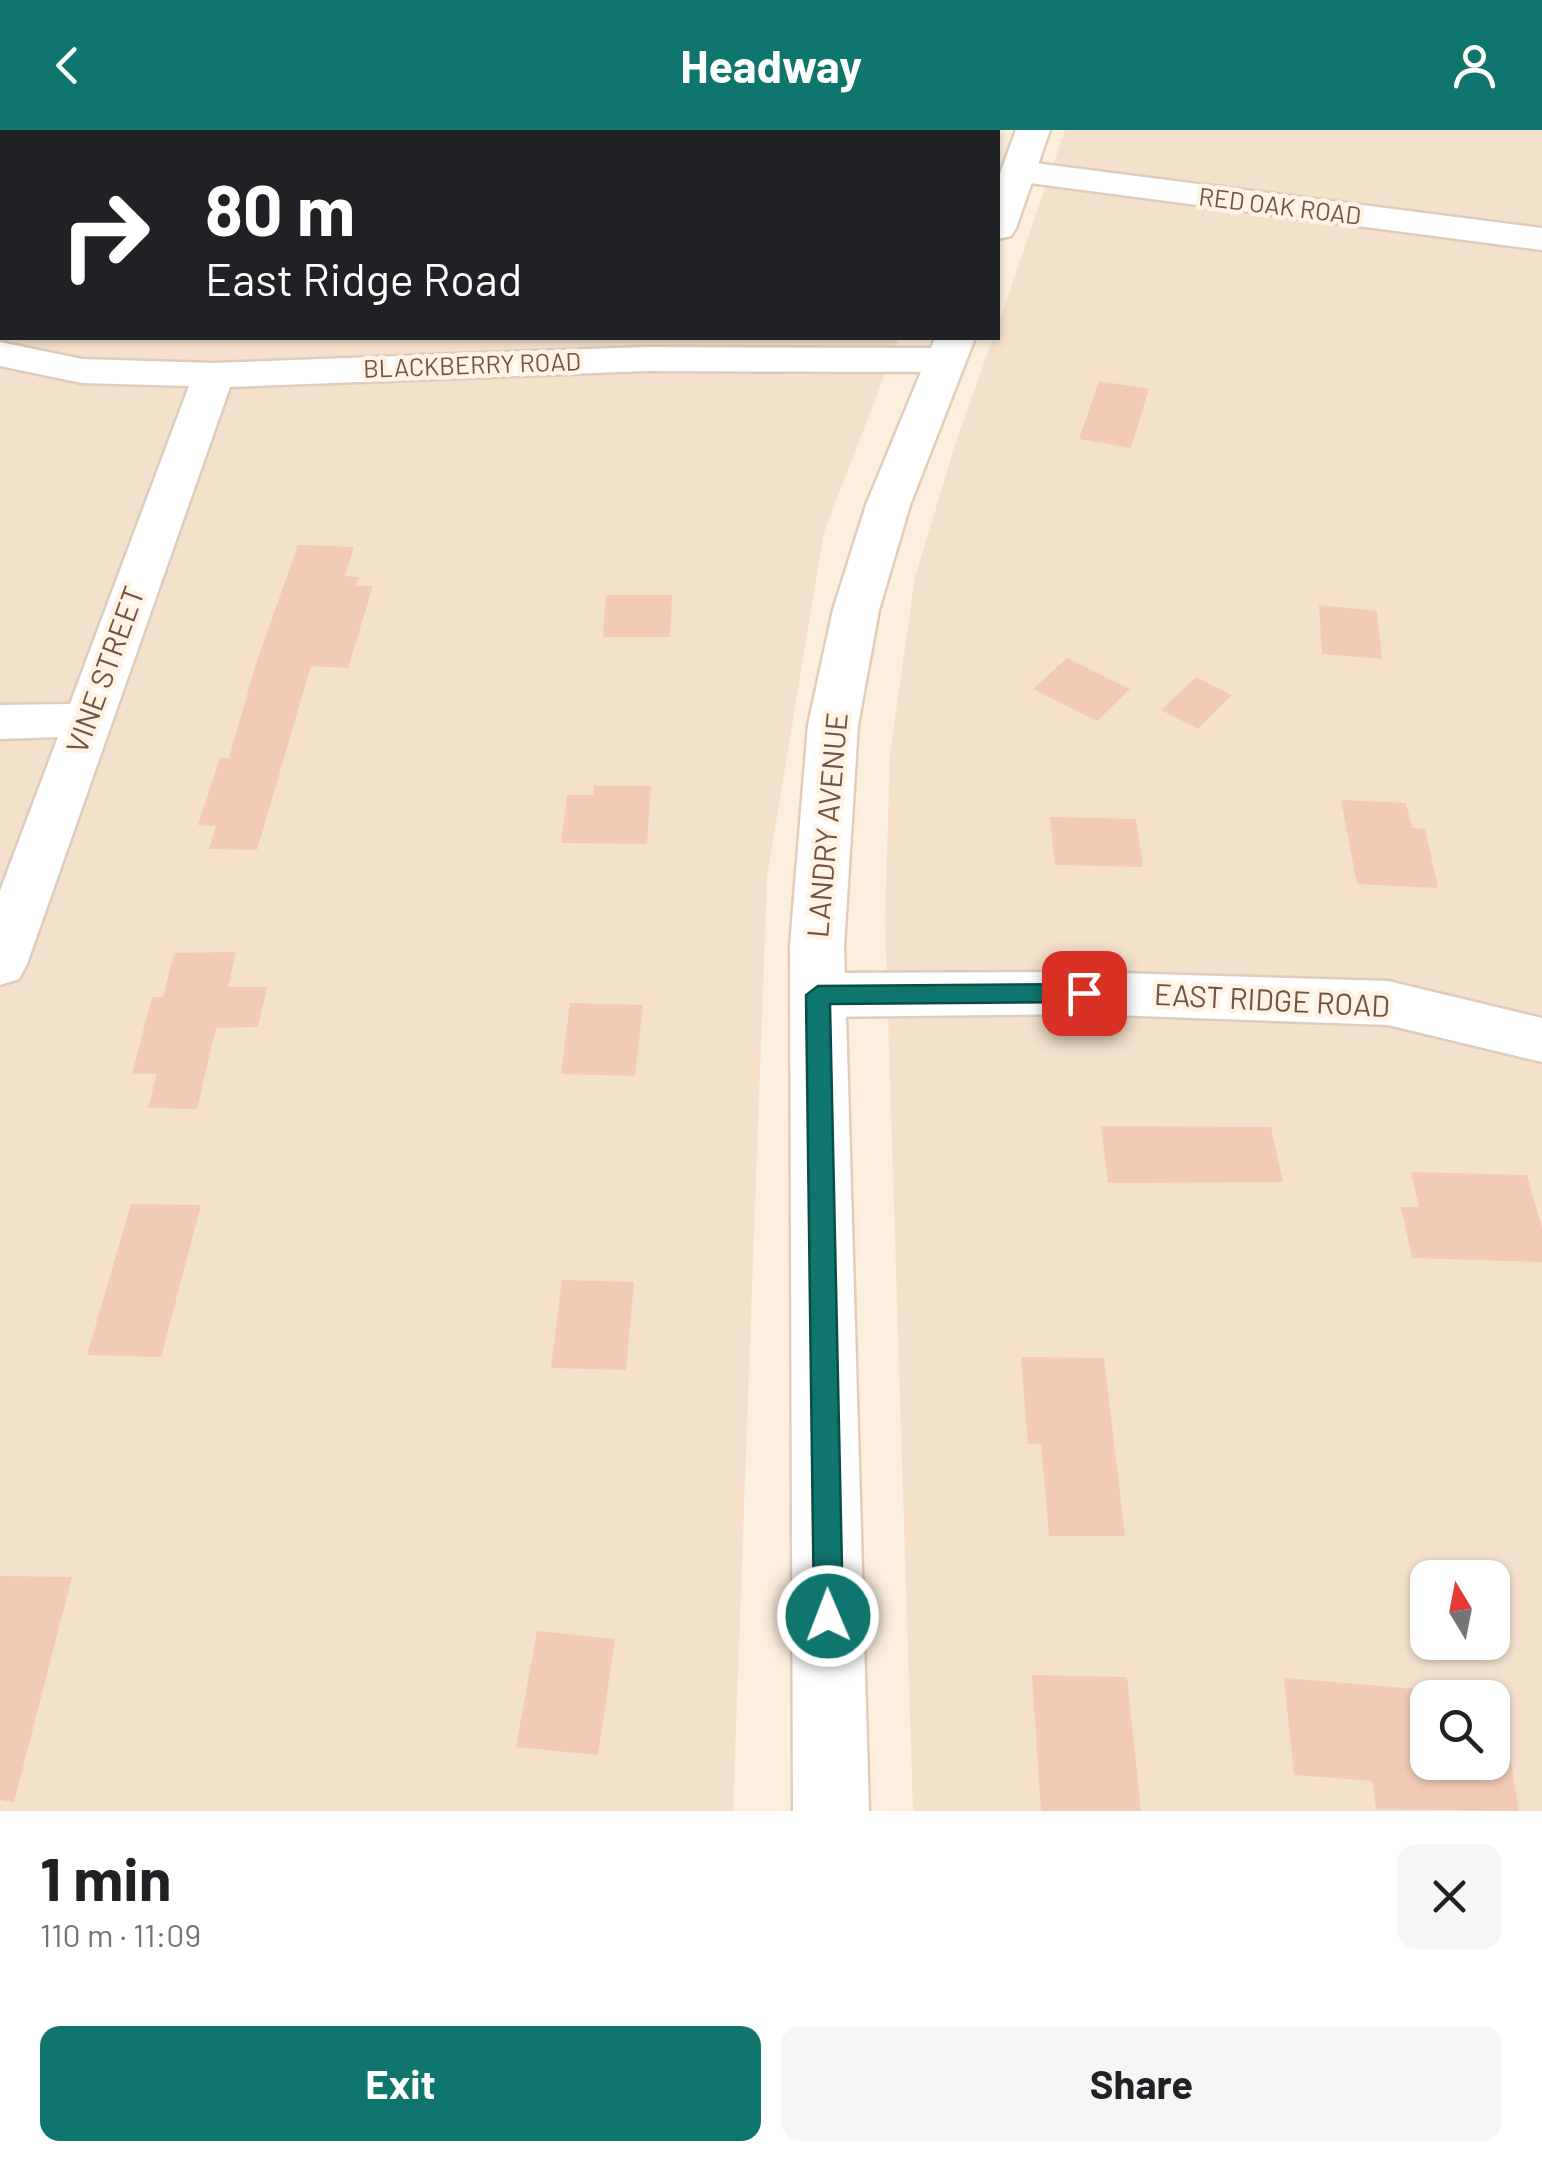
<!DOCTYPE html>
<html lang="en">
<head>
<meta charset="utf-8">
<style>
	:root { --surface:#fff; --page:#f6f6f6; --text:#202124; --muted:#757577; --accent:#0f766e }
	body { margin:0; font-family:Barlow,sans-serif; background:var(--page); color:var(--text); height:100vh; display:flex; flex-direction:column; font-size:38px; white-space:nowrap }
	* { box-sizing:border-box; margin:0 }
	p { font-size:32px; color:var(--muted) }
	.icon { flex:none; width:55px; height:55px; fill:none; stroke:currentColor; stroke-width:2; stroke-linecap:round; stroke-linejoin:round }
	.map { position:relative; height:1681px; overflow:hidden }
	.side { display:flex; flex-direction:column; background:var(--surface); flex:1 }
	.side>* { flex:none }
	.guide { position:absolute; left:0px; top:0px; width:1000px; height:210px; box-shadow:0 2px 8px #0004; background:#202124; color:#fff; overflow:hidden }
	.needle { width:65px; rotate:350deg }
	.tools { position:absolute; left:1410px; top:1430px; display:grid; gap:20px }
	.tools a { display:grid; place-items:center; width:100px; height:100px; border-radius:20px; background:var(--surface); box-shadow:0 2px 8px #0004; font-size:50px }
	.pin { position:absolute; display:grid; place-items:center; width:85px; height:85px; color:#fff; margin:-42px; border-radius:20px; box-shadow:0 5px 15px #0006 }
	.me { position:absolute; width:110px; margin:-55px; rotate:359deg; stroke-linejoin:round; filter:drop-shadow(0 0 8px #0008) }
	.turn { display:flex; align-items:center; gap:35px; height:210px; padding:0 40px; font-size:45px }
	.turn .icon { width:130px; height:130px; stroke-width:2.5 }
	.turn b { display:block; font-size:70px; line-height:85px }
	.round { display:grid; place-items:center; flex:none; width:105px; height:105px; border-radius:20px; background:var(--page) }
	.head { display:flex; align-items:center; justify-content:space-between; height:170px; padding:0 40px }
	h1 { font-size:60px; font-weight:700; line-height:75px }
	.action { display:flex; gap:20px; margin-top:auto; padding:20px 40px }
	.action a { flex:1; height:115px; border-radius:20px; background:var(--accent); color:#fff; font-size:40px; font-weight:700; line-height:115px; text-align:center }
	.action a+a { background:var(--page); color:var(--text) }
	header { display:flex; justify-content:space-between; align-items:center; height:130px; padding:0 40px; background:var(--accent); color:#fff; font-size:45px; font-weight:700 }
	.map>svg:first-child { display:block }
	.residential { fill:#f3e1cc; fill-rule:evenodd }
	.education { fill:#ecdbf8 }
	.building { fill:#f1cbb6; fill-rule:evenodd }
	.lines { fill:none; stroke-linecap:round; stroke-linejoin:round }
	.street-casing { stroke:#dfcbba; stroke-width:5 }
	.secondary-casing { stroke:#e4ccb8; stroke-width:5 }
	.street { fill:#fff; fill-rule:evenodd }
	.secondary { fill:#fff; fill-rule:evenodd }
	.route { fill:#0f766e; stroke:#0a4d48; stroke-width:2.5 }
	.labels { text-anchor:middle; stroke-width:9; stroke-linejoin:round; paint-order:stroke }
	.far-street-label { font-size:25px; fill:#715447; stroke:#fff3e4 }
	.street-label { font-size:30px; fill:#715447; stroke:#fff3e4 }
</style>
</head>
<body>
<header><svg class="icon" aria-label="back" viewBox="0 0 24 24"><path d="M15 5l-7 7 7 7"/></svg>Headway<svg class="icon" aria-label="person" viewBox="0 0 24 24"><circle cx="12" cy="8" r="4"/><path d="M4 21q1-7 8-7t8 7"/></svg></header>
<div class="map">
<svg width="1542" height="1681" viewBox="0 0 1542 1681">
	<rect width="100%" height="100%" fill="#fcefde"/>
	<g class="residential">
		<path d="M0,0L359,2H2V208H899L824,402L767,748L733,1681H0Z"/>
		<path d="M1065,0H1542V1681H913L885,791L890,624L915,447L956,312L993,208H998V195ZM1428,1448H1492V1512H1428ZM1428,1568H1492V1632H1428Z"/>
	</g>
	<path class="education" d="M357,0H987L359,2Z"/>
	<g class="building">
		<path d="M1099,251L1149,259L1131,318L1079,309Z"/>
		<path d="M298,415L354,417L345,446L359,447L355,456H373L348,538L311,536L257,720L209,719L216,696L198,695L220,628H229L256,534Z"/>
		<path d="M606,465H672L670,507H603Z"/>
		<path d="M1319,475L1377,481L1382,529L1322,524Z"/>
		<path d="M1067,528L1130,559L1097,591L1033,559Z"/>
		<path d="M1196,547L1232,565L1198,599L1161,580Z"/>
		<path d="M594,656H651L647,714L561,713L567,665H593Z"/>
		<path d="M1341,670L1406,673L1412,698L1425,699L1438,758L1357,754Z"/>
		<path d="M1050,687L1136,689L1143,737L1055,735Z"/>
		<path d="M236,822L228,857H267L258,897L216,898L197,979L148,978L157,944H132L152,867H163L174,823Z"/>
		<path d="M570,873L643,875L635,946L561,944Z"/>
		<path d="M1101,996L1271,997L1283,1052L1108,1053Z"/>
		<path d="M1411,1042L1527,1045L1542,1099V1132L1412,1128L1401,1077H1419Z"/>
		<path d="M131,1074L201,1075L161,1227L87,1225Z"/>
		<path d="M562,1150L634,1152L626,1240L551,1238Z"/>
		<path d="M1021,1227L1104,1228L1125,1406H1049L1041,1314H1028Z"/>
		<path d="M0,1446L72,1447L14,1672L0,1670Z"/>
		<path d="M537,1501L615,1509L598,1625L516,1617Z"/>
		<path d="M1032,1545L1127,1547L1141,1681H1041Z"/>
		<path d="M1284,1548L1500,1566L1519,1681L1376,1679L1372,1651L1294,1645ZM1428,1568H1492V1632H1428Z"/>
	</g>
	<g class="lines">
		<g class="street-casing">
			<g id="street">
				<path d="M1019,31L1542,98V120L1006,50L1001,42L1006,34Z"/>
				<path d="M0,212L82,229L214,233L646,217L946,218L960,221L966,230L960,239L946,242L646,241L230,257L27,834L19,849L0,855V761L58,607L0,609V575L70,574L189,256L82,253L0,236Z"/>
				<path d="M1084,842L1388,851L1542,888V932L1388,895L1084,884L818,887L798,880L790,865L798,850L818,843Z"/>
			</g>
		</g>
		<g class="secondary-casing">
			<g id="secondary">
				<path d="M1016,0H1050L1016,98L1011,106L998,109V49Z"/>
				<path d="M935,208H975L910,375L879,480L858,595L844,816L869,1681H793L790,816L808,595L833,480L866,375Z"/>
			</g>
		</g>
		<use href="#street" class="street"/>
		<use href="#secondary" class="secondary"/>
	</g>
	<path class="route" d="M1084,854L1095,863L1084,872L830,874L843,1486L839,1496L828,1500L818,1496L814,1486L806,865L818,856Z"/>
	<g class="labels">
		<g class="far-street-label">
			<text transform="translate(1280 76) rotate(7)" y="9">RED OAK ROAD</text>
			<text transform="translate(472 235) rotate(-2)" y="9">BLACKBERRY ROAD</text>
		</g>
		<g class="street-label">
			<text transform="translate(106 540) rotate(-70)" y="10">VINE STREET</text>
			<text transform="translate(828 695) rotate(-85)" y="10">LANDRY AVENUE</text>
			<text transform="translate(1272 871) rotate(3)" y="10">EAST RIDGE ROAD</text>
		</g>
	</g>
</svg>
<div class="tools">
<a><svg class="needle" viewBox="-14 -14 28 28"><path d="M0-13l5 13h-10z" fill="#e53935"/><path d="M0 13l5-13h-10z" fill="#757577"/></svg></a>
<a><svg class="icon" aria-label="search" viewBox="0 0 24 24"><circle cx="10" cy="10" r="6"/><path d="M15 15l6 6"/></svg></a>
</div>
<div class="pin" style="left:1084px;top:863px;background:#d93025"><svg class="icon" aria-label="arrive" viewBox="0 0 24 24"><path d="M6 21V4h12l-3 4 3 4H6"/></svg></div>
<svg class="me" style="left:828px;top:1486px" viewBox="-20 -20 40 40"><circle r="17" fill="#0f766e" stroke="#fff" stroke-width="3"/><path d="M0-11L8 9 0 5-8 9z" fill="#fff"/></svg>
<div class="guide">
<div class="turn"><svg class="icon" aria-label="right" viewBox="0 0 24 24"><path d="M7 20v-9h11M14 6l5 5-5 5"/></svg><div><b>80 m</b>East Ridge Road</div></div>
</div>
</div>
<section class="side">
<div class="head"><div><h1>1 min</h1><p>110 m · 11:09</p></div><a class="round"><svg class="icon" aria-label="close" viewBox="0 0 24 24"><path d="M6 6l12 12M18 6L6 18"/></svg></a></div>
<div class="action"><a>Exit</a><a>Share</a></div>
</section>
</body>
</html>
